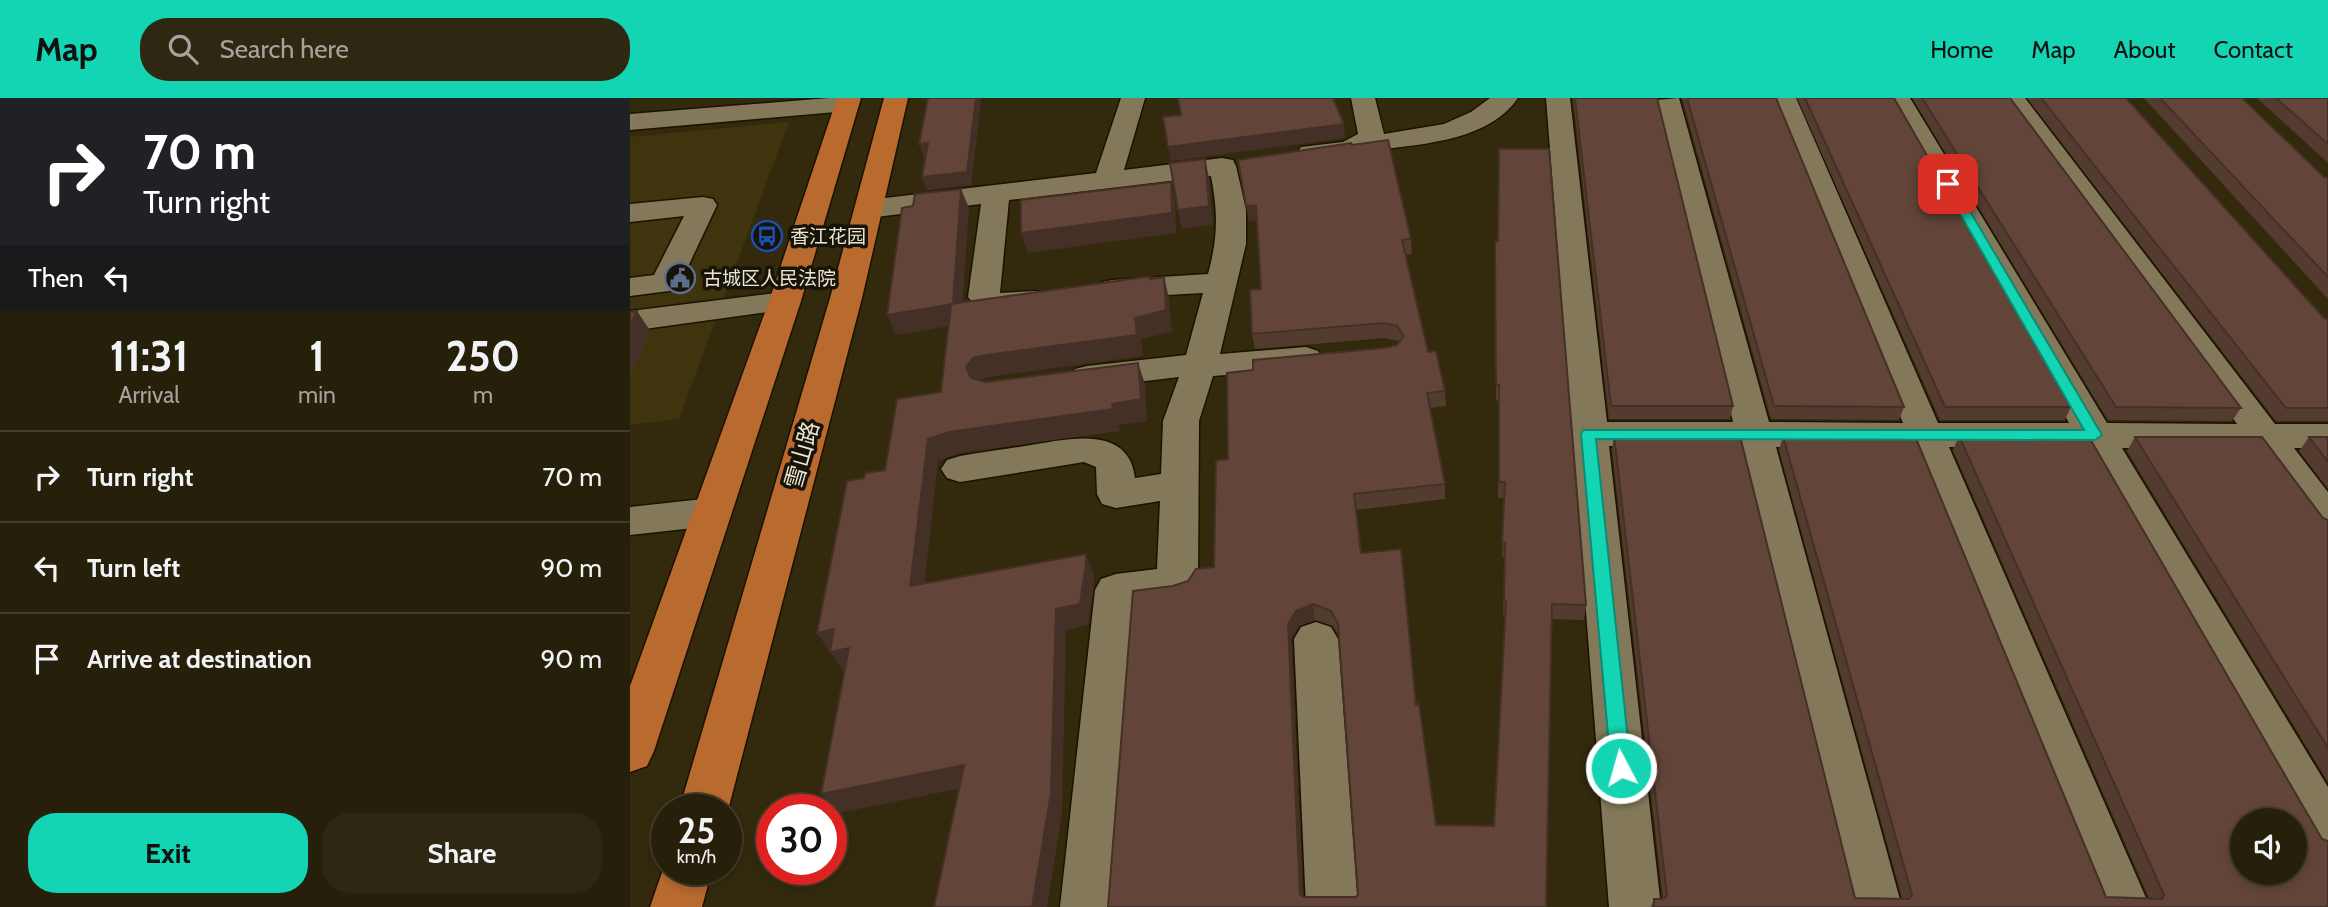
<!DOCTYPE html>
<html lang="en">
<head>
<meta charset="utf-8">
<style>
	:root { --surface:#26200a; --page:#2e2813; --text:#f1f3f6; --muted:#a4a39c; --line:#423e2b; --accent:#14d5b3 }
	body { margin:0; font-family:Cabin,"Noto Sans SC",sans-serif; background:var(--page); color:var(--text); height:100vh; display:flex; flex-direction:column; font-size:26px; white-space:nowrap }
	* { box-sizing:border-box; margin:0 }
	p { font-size:23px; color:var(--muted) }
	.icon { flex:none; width:38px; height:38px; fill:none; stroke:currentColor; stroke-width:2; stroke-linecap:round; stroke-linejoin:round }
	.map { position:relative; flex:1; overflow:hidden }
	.side { display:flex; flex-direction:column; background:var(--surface); width:630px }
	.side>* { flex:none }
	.top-card { background:#202124; color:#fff; overflow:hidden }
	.fabs { position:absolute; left:1600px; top:710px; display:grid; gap:14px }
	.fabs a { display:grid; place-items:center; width:77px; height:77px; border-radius:50%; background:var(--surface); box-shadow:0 4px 10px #0003,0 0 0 2px var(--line); font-size:35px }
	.speed { position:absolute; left:21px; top:696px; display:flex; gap:14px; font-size:35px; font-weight:700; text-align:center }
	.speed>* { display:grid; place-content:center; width:91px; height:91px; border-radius:50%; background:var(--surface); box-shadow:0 4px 10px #0003,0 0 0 2px var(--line); line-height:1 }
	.speed small { font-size:18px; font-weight:400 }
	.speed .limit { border:10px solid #d22; background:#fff; color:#111 }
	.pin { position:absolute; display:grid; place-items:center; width:60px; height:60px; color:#fff; margin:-30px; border-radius:14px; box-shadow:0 4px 10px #0006 }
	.me { position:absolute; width:77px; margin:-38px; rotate:354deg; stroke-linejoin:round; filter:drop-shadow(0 0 5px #0008) }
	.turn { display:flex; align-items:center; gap:24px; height:147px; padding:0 28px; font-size:32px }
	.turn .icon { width:91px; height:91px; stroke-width:2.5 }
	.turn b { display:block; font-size:49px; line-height:60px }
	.then { display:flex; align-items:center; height:66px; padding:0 28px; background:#0003; gap:14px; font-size:26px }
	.eta { display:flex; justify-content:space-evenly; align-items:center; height:119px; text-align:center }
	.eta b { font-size:42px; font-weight:700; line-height:49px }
	.cta { display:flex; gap:14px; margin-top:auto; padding:14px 28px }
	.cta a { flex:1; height:80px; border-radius:28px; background:var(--accent); color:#111; font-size:28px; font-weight:700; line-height:80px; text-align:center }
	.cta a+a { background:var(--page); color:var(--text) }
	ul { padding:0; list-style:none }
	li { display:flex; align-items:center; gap:21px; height:91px; padding:0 28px; border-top:2px solid var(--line) }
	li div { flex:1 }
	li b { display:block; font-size:26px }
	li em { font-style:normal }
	header { display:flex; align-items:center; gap:42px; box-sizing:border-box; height:98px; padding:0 35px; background:var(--accent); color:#111 }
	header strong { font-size:33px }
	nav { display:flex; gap:38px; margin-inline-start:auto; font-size:24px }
	.search { width:490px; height:63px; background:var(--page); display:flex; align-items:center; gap:18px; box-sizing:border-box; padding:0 24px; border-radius:28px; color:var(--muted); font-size:26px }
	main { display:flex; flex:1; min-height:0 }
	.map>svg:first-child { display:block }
	.built { fill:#3f340e }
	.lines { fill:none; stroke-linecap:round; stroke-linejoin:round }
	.minor-casing { stroke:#1b1200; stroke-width:3 }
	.major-casing { stroke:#1b1200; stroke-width:3 }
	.minor { fill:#83795a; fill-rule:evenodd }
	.major { fill:#b86a2f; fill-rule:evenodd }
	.wall { fill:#543b30; fill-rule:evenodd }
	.shaded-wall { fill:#453027 }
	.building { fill:#624538; stroke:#453027; stroke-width:2; fill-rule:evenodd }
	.route { fill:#14d5b3; stroke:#0d8a74; stroke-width:2 }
	.labels { text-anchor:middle; stroke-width:7; stroke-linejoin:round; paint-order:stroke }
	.far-poi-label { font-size:19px; fill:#eae5d4; stroke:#171307; text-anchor:start }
	.street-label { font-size:23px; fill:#eae5d4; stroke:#171307 }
</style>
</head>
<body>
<header>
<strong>Map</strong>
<div class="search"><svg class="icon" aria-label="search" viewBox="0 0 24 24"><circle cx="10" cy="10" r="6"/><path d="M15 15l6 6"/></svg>Search here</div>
<nav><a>Home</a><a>Map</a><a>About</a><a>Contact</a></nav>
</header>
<main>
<section class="side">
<div class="top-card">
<div class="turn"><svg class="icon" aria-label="right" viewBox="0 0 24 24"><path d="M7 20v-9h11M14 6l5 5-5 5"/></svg><div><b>70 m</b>Turn right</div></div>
<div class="then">Then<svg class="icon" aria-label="left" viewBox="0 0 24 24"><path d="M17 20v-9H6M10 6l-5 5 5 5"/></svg></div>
</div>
<div class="eta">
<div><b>11:31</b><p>Arrival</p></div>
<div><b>1</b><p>min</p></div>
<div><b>250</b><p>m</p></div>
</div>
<ul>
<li><svg class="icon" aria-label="right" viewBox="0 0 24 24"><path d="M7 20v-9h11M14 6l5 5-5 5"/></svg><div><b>Turn right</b></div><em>70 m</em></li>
<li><svg class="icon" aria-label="left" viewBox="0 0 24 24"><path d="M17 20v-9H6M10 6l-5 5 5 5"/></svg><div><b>Turn left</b></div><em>90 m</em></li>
<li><svg class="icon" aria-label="arrive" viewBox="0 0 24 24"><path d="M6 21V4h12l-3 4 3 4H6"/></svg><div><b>Arrive at destination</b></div><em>90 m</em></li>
</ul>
<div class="cta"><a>Exit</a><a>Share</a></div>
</section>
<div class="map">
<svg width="1698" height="809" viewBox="0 0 1698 809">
	<rect width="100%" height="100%" fill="#332a0d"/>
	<path class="built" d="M159,24L49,321L0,327V39Z"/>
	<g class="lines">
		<g class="minor-casing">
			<g id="minor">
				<path d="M199,0H223L229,6L226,11L217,13L0,32V16Z"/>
				<path d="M491,0H515L494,72L592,60L603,62L606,68L616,112V146L590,256L676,249L688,253L693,260L688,267L676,271L583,278L569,323L568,485L562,496L547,501L506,506L482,809H430L465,492L471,481L486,476L527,471L530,403L486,410L472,406L467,396L466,369L454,364L330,384L317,380L311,371L317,362L330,358C354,354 377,351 401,347C437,341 499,326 505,380L531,376L533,323L549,279L457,290L445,287L440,279L445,271L457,268L556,257L573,195L483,200L472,198L467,191L472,184L483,182L578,176C588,139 588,115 581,78L379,102L370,195L406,193L417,195L422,202L417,209C393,215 355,223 338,199L351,106L238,120L228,117L224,111L228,105L238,102L466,75Z"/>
				<path d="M721,0H745L754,36L814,26L841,14L860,0H888C857,45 787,46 740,53C716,56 695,67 671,61L667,55L671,49L713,44L728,36Z"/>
				<path d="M916,0H940L977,324H1103L1026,2L1049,0L1139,324L1273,325L1142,0H1166L1308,325H1439L1256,0H1280L1477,325L1607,326L1370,0H1395L1645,326H1698V350H1664L1698,394V436L1684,432L1624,350H1492L1698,689V758L1680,751L1453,350L1319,349L1520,809H1468L1282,349H1146L1272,809H1220L1109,349L979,348L1031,809H979Z"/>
				<path d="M73,99L83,101L87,107L47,192L0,198V180L24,177L54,118L0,124V106Z"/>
				<path d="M155,194L166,196L171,203L166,210L0,233V213Z"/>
				<path d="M82,400L96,404L101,414L96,424L82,428L0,437V409Z"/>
				<path d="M686,524L701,529L708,541L728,809H676L664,541L671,529Z"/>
			</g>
		</g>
		<g class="major-casing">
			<g id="major">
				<path d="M207,0H231L171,203L24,653L17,668L0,674V588L139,203Z"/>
				<path d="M254,0H278L232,200L98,712L96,715V712H49L200,200Z"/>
				<path d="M37,760V772H82L72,809H20Z"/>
			</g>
		</g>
		<use href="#minor" class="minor"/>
		<use href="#major" class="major"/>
	</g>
	<g class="wall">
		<path d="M943,0H1027L1103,308L1100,321H979Z"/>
		<path d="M1052,0H1146L1274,309L1269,322L1141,321Z"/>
		<path d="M1167,0H1264L1441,309L1435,322H1310Z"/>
		<path d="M1282,0H1380L1611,310L1602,323L1478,322Z"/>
		<path d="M1397,0H1496L1694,220L1698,221V323H1646Z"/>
		<path d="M1514,0H1612L1694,79L1698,80V201Z"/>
		<path d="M1627,0H1698V65Z"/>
		<path d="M608,62L781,141L782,156L775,157L798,254L815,293L816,308L800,310L815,386V401L726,412L731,455L786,607L806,727L864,728L875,519H873L875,459H872L874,400H868L869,302L866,303L865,158L956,507L954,522L921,521L916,809H478L543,488L558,483L584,469L598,361L623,272L754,250L767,247L769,245L768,243L755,240L625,251L622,236L631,191L627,122L619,123ZM685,522L703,528L709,538L728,796L726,799H673L661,541L669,528Z"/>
		<path d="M984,337L1225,800H1272L1149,352L1153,338L1476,799L1519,800L1323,352L1329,338L1692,741L1698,809H1021L1024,801H1033L982,351Z"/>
		<path d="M1505,339L1698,422V684L1497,353Z"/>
		<path d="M1679,339H1698V391L1669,353Z"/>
	</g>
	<g class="shaded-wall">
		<path d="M344,0H350L351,4L341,87L297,92L292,79Z"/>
		<path d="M714,26L715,40L541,63L538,49Z"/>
		<path d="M298,45L303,57L294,59L289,46Z"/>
		<path d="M575,61L579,80L583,127L552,131L548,112Z"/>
		<path d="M541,84L545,103L546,135L398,155L391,135Z"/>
		<path d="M331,91L339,110L331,226L266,237L257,217Z"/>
		<path d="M626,107L628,122L619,123L616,108Z"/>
		<path d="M534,179L539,200L542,234L511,241L513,258L365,278L352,281L346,291L336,269L343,260L505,220Z"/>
		<path d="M7,213L21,234L0,277V227Z"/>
		<path d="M508,265L515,286L517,323L489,327L490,333L330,355L308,363L292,509L280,488L298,341L319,334L482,306Z"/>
		<path d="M456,456L464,477V488L458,527L436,532L432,715L417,809H402L426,511Z"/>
		<path d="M683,506L685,522L669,528L661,541L673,809L670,796L658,526L666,513Z"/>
		<path d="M204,531L219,550L215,575L187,535Z"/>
		<path d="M334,667L347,687L208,715L191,696Z"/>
	</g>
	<g class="building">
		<path d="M298,0H346L337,74L292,79L298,45L289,46Z"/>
		<path d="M548,0H703L714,26L538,49L533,19L551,17Z"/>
		<path d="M945,0H1027L1103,308H981Z"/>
		<path d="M1057,0H1146L1274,309L1144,308Z"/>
		<path d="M1175,0H1264L1441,309H1315Z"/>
		<path d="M1292,0H1380L1611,310L1486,309Z"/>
		<path d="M1411,0H1496L1694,220L1698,221V310H1656Z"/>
		<path d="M1530,0H1612L1694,79L1698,80V179Z"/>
		<path d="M1646,0H1698V46Z"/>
		<path d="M758,42L781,141L772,142L798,254L806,253L815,293L797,295L815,386L724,396L731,455L771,451L786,607L789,606L806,727L864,728L876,504H874L875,444H872L875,384H869V287H866L865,143H868L869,51H919L956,507L922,506L916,809H478L503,493L543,488L558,483L566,471L584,469L586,363L598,361L597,275L623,272V262L754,250L767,247L774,238L767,228L754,225L622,236L620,192L631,191L626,107L616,108L608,62L721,45L722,47ZM683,506L701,513L708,526L728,796L726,799H673L670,796L658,526L666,513Z"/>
		<path d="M575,61L579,108L548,112L540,65Z"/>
		<path d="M541,84L542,115L391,135V102Z"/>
		<path d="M331,91L323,206L257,217L272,110L283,108L285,96Z"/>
		<path d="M515,179H520V181L534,179L536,212L505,220L507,237L356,257L343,260L336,269L341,280L356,284L508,265L511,301L482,306L483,311L319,334L298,341L280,488L456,456V466L450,506L426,511L421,695L402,809H304L334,667L191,696L219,550L200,554L204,531L187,535L217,383L234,380L235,375L255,372L267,301L311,294L321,206Z"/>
		<path d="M7,213L0,227V214Z"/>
		<path d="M984,337L1110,338L1225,800L1279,801L1282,797L1153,338H1285L1476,799L1532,801L1534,797L1329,338L1459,339L1692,741L1698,743V809H1024V801H1034L1037,798ZM1612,723H1664V775H1612Z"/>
		<path d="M1505,339H1632L1693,420L1698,422V650Z"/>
		<path d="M1679,339H1698V364Z"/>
	</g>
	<path class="route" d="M1314,84L1324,86L1472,337L1465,342L966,341L1001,670L998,676L991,679L984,676L981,670L951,336L953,332H1454L1313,86Z"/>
	<defs>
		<g id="bus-ring" transform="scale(1.575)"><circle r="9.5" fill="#171307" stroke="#1a4fb4" stroke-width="1.5"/><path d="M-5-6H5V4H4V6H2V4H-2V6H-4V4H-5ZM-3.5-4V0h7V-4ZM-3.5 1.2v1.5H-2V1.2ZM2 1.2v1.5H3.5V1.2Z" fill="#1a4fb4"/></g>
		<g id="civic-ring" transform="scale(1.575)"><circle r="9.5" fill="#171307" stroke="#5c6f8a" stroke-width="1.5"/><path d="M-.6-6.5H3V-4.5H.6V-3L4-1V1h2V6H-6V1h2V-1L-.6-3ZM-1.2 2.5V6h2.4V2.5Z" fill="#5c6f8a"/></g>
	</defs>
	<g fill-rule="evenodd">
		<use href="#bus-ring" x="137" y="138"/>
		<use href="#civic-ring" x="50" y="180"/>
	</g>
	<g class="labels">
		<g class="far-poi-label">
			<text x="160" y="145">香江花园</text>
			<text x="73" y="187">古城区人民法院</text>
		</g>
		<g class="street-label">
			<text transform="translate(172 357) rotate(-74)" y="8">雪山路</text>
		</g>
	</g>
</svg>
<div class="fabs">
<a><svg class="icon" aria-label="sound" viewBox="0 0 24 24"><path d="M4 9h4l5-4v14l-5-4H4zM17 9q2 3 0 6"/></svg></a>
</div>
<div class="speed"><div>25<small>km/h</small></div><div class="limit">30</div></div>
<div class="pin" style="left:1318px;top:86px;background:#d93025"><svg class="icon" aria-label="arrive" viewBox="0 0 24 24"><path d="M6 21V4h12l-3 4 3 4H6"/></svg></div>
<svg class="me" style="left:991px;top:670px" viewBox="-20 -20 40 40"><circle r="17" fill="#14d5b3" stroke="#fff" stroke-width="3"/><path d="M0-11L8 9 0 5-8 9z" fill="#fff"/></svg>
</div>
</main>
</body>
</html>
